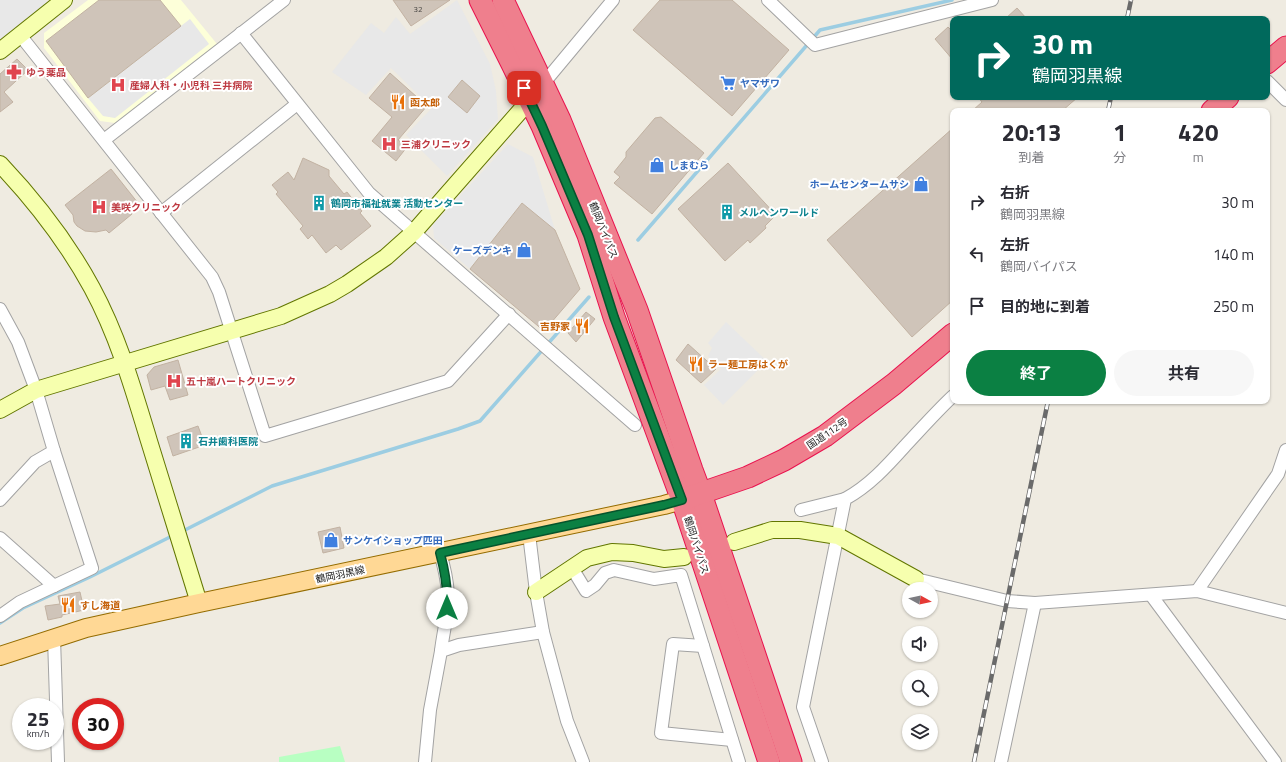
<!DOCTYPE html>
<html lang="ja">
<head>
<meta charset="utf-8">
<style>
	:root { --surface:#fff; --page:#f7f7f7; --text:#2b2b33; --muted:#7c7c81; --accent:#0b8043 }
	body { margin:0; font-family:"Titillium Web","Noto Sans JP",sans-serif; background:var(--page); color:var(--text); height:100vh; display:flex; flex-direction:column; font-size:15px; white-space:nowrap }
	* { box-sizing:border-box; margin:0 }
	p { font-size:13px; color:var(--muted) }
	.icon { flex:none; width:22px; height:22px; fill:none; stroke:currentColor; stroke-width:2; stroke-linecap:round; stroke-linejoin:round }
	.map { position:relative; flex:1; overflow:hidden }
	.details { position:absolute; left:950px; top:108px; width:320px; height:296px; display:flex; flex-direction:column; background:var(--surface); border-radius:8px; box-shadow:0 1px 3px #0004 }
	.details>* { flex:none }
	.hud { position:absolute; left:950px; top:16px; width:320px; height:84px; border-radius:8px; box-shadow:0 1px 3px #0004; background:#00695c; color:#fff; overflow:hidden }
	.needle { width:26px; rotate:98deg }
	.fabs { position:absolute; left:902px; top:582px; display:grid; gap:8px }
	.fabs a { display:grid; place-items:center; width:36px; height:36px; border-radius:50%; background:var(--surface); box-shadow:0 1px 3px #0004; font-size:20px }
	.speed { position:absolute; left:12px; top:698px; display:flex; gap:8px; font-size:20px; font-weight:700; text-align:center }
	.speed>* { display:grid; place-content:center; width:52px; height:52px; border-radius:50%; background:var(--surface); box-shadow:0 1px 3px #0004; line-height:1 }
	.speed small { font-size:10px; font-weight:400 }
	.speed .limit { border:6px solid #d22; background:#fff; color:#111 }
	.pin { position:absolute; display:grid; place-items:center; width:34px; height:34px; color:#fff; margin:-17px; border-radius:8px; box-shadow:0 2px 6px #0006 }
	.me { position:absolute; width:44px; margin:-22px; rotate:0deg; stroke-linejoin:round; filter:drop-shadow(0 0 3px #0008) }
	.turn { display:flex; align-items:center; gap:14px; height:84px; padding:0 16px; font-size:18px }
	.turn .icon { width:52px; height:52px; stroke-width:2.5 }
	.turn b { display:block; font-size:28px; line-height:34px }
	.eta { display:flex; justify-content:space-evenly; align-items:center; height:68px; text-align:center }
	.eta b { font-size:24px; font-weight:700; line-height:28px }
	.action { display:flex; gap:8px; margin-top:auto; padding:8px 16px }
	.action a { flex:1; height:46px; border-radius:24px; background:var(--accent); color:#fff; font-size:16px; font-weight:700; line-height:46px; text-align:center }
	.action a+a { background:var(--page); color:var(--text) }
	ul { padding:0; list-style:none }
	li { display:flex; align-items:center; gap:12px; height:52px; padding:0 16px }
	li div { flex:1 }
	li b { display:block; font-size:15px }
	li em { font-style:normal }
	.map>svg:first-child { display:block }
	.education { fill:#fdffd9 }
	.park { fill:#b8ffc2 }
	.parking { fill:#e8e8e8 }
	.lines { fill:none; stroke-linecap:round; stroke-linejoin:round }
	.stream { stroke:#9ccde2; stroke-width:3.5 }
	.building { fill:#cfc4b9; stroke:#c2b2a2 }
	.street-casing { stroke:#a3a3a3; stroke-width:14 }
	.secondary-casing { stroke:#627600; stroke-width:18 }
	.primary-casing { stroke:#946c00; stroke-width:20 }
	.highway-casing { stroke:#e9124e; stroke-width:23 }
	.street { stroke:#fff; stroke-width:12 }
	.secondary { stroke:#f6ffae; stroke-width:16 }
	.primary { stroke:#ffd895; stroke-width:18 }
	.highway { stroke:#ef7f8d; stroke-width:21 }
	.rail-casing { stroke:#6a6a6a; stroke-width:4.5 }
	.rail { stroke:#fff; stroke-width:3; stroke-dasharray:9; stroke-linecap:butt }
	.route-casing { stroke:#07532c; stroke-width:10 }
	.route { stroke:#0b8043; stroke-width:7 }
	.labels { text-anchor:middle; stroke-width:4; stroke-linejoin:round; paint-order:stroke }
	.number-label { font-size:8px; fill:#494643 }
	.health-label { font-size:10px; font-weight:bold; fill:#be3a42; stroke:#fff; text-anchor:start }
	.shop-label { font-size:10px; font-weight:bold; fill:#366cbe; stroke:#fff; text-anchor:start }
	.food-label { font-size:10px; font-weight:bold; fill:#c56008; stroke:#fff; text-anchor:start }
	.culture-label { font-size:10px; font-weight:bold; fill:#0d838f; stroke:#fff; text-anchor:start }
	.street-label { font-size:10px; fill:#1c1c1c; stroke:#fff }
</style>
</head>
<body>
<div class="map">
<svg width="1286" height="762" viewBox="0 0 1286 762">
	<rect width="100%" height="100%" fill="#efebe1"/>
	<path class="education" d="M88,0H181L217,44L115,123L100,121L44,48V33Z"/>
	<path class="park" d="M340,746L345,762H279V757Z"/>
	<g class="parking">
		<path d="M0,0H45L48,4L0,41Z"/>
		<path d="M457,0L490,64L496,91L498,119L447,176L406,135L432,108L391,68L366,95L332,72L371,23L384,33L396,17L410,34Z"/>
		<path d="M190,19L209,44L115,118L103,116L88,98Z"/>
		<path d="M508,144L533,157L555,230L522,203L470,269L434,238L433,225Z"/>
		<path d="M726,322L767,361L723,405L704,385L721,369L708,356L712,348L708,343Z"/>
	</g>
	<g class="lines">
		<g class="stream">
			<path d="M638,240L820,30L952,0"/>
			<path d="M181,532L272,486L458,429L480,421L589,297"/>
			<path d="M0,623L23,608L90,577L174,535"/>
		</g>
	</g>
	<g class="building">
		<path d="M99,0H160L181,26L88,98L46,41Z"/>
		<path d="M393,0H450L411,26Z"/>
		<path d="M660,0H732L789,50L732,116L633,30Z"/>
		<path d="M1017,8L1027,19H1005Z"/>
		<path d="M948,27L953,32V60L935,39Z"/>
		<path d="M17,59L28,70L4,92L13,102L0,112V74Z"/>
		<path d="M390,73L427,106L398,140L407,147L396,161L372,141L392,117L369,98Z"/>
		<path d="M462,80L480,96L467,113L448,97Z"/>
		<path d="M978,97H1078L1062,111H972L982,102Z"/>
		<path d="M661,117L704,153L652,214L614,183L620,177L614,172L626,157V152L655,118Z"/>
		<path d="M953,128V300L912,337L827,240Z"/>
		<path d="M303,158L329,170V176L344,194L347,192L362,211L360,213L371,226L341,250L336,245L326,253L312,235L308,239L300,229L303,226L276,194L278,192L272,185L288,172L294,180Z"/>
		<path d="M728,163L776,215L765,226L766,228L750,243L748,240L725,261L678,209Z"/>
		<path d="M111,169L138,203L129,210L132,214L109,233L106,230L96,232L85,231L77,226L74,222L73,215L65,205Z"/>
		<path d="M522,203L555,230L580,289L544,331L470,269Z"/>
		<path d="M586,312L595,319L576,342L568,333Z"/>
		<path d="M688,344L716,369L701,383L676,360Z"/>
		<path d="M178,360L188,395L170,400L165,386L151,390L147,375L154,367Z"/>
		<path d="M198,426L205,445L173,456L167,437Z"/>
		<path d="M340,527L344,548L323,553L318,532Z"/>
		<path d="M80,592L84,610L62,615V617L48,620L45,606L60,604L58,596Z"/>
	</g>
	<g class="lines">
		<g class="street-casing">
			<g id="street">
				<path d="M768,0L815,45L992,0"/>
				<path d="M241,33L369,193L635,425"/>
				<path d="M20,35L212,277L219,292L265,436L448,381L509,314"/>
				<path d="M1267,81L1286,100"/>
				<path d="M543,84L613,0"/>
				<path d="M104,140L284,0"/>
				<path d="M161,213L297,104"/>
				<path d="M0,309L18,342L36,390L54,451L92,568L20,602L0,616"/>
				<path d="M0,500L35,462L54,451"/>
				<path d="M801,510L845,499"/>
				<path d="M529,534L536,592L543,632L567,721L583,762"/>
				<path d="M0,538L54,586"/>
				<path d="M440,553C444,566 447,580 448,594C449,612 443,632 441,651"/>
				<path d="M572,568L586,591L595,585L605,573L614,570L654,579L681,575L739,762"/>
				<path d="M916,579L1007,601L1035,603L1197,591L1286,613"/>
				<path d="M1197,591L1278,474L1286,450"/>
				<path d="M1151,595L1275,762"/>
				<path d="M54,638L58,762"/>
				<path d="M703,646L673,644L661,733L732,740"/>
				<path d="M425,762L430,710L441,651L459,645L543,632"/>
				<path d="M822,762L803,707L845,499C869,486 887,466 905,446C921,429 936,412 953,396"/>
				<path d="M1001,762L1035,603"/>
			</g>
		</g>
		<g class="secondary-casing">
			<g id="secondary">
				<path d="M0,51L64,0"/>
				<path d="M0,164C36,202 67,242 92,288C118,336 133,388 149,441C166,495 182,549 199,603"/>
				<path d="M0,410L36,390L281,316L330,294L347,284L386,257L414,232L536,93"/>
				<path d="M734,542L772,530H800L838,536L916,579"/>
				<path d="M536,592L587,558L612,552L633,553L664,559L684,557"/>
			</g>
		</g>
		<g class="primary-casing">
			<path id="primary" d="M0,656L86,628L199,603L664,505L682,500"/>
		</g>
		<g class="highway-casing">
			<g id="highway">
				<path d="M480,0L512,64L542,126L588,235L614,317L682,500L769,762"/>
				<path d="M503,0L560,120L637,310L692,470L701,494L791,762"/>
				<path d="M1267,63L1286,47"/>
				<path d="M1212,111L1228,97"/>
				<path d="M687,498L748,477L784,460L825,436L894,384L953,334"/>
			</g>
		</g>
		<use href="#street" class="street"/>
		<use href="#secondary" class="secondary"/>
		<use href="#primary" class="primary"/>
		<use href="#highway" class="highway"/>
		<g class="rail-casing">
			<g id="rail">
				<path d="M1127,19L1131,0"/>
				<path d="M1108,111L1111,97"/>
				<path d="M974,762L1048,401"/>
			</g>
		</g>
		<use href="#rail" class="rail"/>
	</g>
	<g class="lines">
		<g class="route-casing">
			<path id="route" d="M447,608C448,589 445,571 440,553L664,505L682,500L614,317L588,235L542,126L524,88"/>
		</g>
		<use href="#route" class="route"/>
	</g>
	<defs>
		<g id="pharmacy-bare" transform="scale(1.2)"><path d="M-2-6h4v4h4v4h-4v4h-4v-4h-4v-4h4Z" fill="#e0444e" stroke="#fff" stroke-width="2.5" paint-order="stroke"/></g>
		<g id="supermarket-bare" transform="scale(1.2)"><path d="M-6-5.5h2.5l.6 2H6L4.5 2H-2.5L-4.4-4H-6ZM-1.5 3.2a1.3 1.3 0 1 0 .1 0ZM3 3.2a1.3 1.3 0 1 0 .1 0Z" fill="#3f7fe0" stroke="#fff" stroke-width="2.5" paint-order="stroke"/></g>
		<g id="hospital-bare" transform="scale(1.2)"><path d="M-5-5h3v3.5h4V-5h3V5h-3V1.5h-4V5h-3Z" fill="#e0444e" stroke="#fff" stroke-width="2.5" paint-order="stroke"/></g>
		<g id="restaurant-bare" transform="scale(1.2)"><path d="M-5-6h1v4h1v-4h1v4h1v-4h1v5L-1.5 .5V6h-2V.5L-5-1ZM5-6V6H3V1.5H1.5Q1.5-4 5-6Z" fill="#e8710a" stroke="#fff" stroke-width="2.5" paint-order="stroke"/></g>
		<g id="shop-bare" transform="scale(1.2)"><path d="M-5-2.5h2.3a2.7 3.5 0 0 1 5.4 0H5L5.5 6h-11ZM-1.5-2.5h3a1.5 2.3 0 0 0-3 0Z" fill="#3f7fe0" stroke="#fff" stroke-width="2.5" paint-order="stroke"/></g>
		<g id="building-bare" transform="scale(1.2)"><path d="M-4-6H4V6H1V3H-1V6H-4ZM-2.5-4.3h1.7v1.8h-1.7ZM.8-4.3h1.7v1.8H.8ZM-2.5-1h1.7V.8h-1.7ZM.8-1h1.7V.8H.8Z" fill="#0f9aa8" stroke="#fff" stroke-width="2.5" paint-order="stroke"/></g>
	</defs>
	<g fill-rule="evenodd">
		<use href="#pharmacy-bare" x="14" y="72"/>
		<use href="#supermarket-bare" x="728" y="83"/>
		<use href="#hospital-bare" x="118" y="85"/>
		<use href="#restaurant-bare" x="398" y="102"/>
		<use href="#hospital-bare" x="389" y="144"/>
		<use href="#shop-bare" x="657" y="165"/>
		<use href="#shop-bare" x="921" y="184"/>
		<use href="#building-bare" x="319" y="203"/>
		<use href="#hospital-bare" x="99" y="207"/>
		<use href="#building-bare" x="727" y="212"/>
		<use href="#shop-bare" x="524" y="250"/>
		<use href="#restaurant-bare" x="582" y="326"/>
		<use href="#restaurant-bare" x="696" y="364"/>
		<use href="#hospital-bare" x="174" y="381"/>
		<use href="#building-bare" x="186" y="441"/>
		<use href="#shop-bare" x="331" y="540"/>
		<use href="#restaurant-bare" x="68" y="605"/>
	</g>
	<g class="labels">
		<g class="number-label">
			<text x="418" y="12">32</text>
		</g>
		<g class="health-label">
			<text x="26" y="76">ゆう薬品</text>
			<text x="130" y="89">産婦人科・小児科 三井病院</text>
			<text x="401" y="148">三浦クリニック</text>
			<text x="111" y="211">美咲クリニック</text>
			<text x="186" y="385">五十嵐ハートクリニック</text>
		</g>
		<g class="shop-label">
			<text x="740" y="87">ヤマザワ</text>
			<text x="669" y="169">しまむら</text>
			<text x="909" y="188" text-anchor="end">ホームセンタームサシ</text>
			<text x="512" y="254" text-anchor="end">ケーズデンキ</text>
			<text x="343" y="544">サンケイショップ匹田</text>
		</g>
		<g class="food-label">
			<text x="410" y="106">函太郎</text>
			<text x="570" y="330" text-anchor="end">吉野家</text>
			<text x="708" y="368">ラー麺工房はくが</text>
			<text x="80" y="609">すし海道</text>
		</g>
		<g class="culture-label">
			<text x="331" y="207">鶴岡市福祉就業 活動センター</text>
			<text x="739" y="216">メルヘンワールド</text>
			<text x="198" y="445">石井歯科医院</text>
		</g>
		<g class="street-label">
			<text transform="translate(604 230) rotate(68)" y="4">鶴岡バイパス</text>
			<text transform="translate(827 433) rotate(-34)" y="4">国道112号</text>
			<text transform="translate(697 545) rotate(72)" y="4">鶴岡バイパス</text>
			<text transform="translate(340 574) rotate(-12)" y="4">鶴岡羽黒線</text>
		</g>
	</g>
</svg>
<div class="fabs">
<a><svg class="needle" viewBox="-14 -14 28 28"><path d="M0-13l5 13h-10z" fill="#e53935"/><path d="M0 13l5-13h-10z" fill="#7c7c81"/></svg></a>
<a><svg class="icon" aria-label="sound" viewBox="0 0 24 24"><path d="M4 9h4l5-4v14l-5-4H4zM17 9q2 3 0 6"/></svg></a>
<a><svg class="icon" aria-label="search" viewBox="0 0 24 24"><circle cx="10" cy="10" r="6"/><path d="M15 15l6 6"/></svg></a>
<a><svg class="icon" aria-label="layers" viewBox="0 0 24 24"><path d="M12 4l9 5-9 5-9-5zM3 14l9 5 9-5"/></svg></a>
</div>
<div class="speed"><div>25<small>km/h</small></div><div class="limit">30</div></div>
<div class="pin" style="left:524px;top:88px;background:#d93025"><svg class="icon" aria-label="arrive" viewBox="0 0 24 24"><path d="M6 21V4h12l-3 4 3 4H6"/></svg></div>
<svg class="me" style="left:447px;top:608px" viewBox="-20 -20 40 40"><circle r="19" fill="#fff"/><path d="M0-13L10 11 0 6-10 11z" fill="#0b8043"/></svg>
<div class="hud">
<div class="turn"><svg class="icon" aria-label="right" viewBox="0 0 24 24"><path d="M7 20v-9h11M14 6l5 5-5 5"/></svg><div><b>30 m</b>鶴岡羽黒線</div></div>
</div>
<section class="details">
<div class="eta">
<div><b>20:13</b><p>到着</p></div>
<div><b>1</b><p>分</p></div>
<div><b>420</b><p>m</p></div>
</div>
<ul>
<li><svg class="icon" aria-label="right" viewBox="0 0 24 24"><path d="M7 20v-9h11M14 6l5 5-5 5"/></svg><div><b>右折</b><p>鶴岡羽黒線</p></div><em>30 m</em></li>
<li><svg class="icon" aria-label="left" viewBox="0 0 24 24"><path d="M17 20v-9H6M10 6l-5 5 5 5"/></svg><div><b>左折</b><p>鶴岡バイパス</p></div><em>140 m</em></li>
<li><svg class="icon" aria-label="arrive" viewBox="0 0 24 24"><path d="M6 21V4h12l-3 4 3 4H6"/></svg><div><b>目的地に到着</b></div><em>250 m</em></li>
</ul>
<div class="action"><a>終了</a><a>共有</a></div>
</section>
</div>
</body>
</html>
